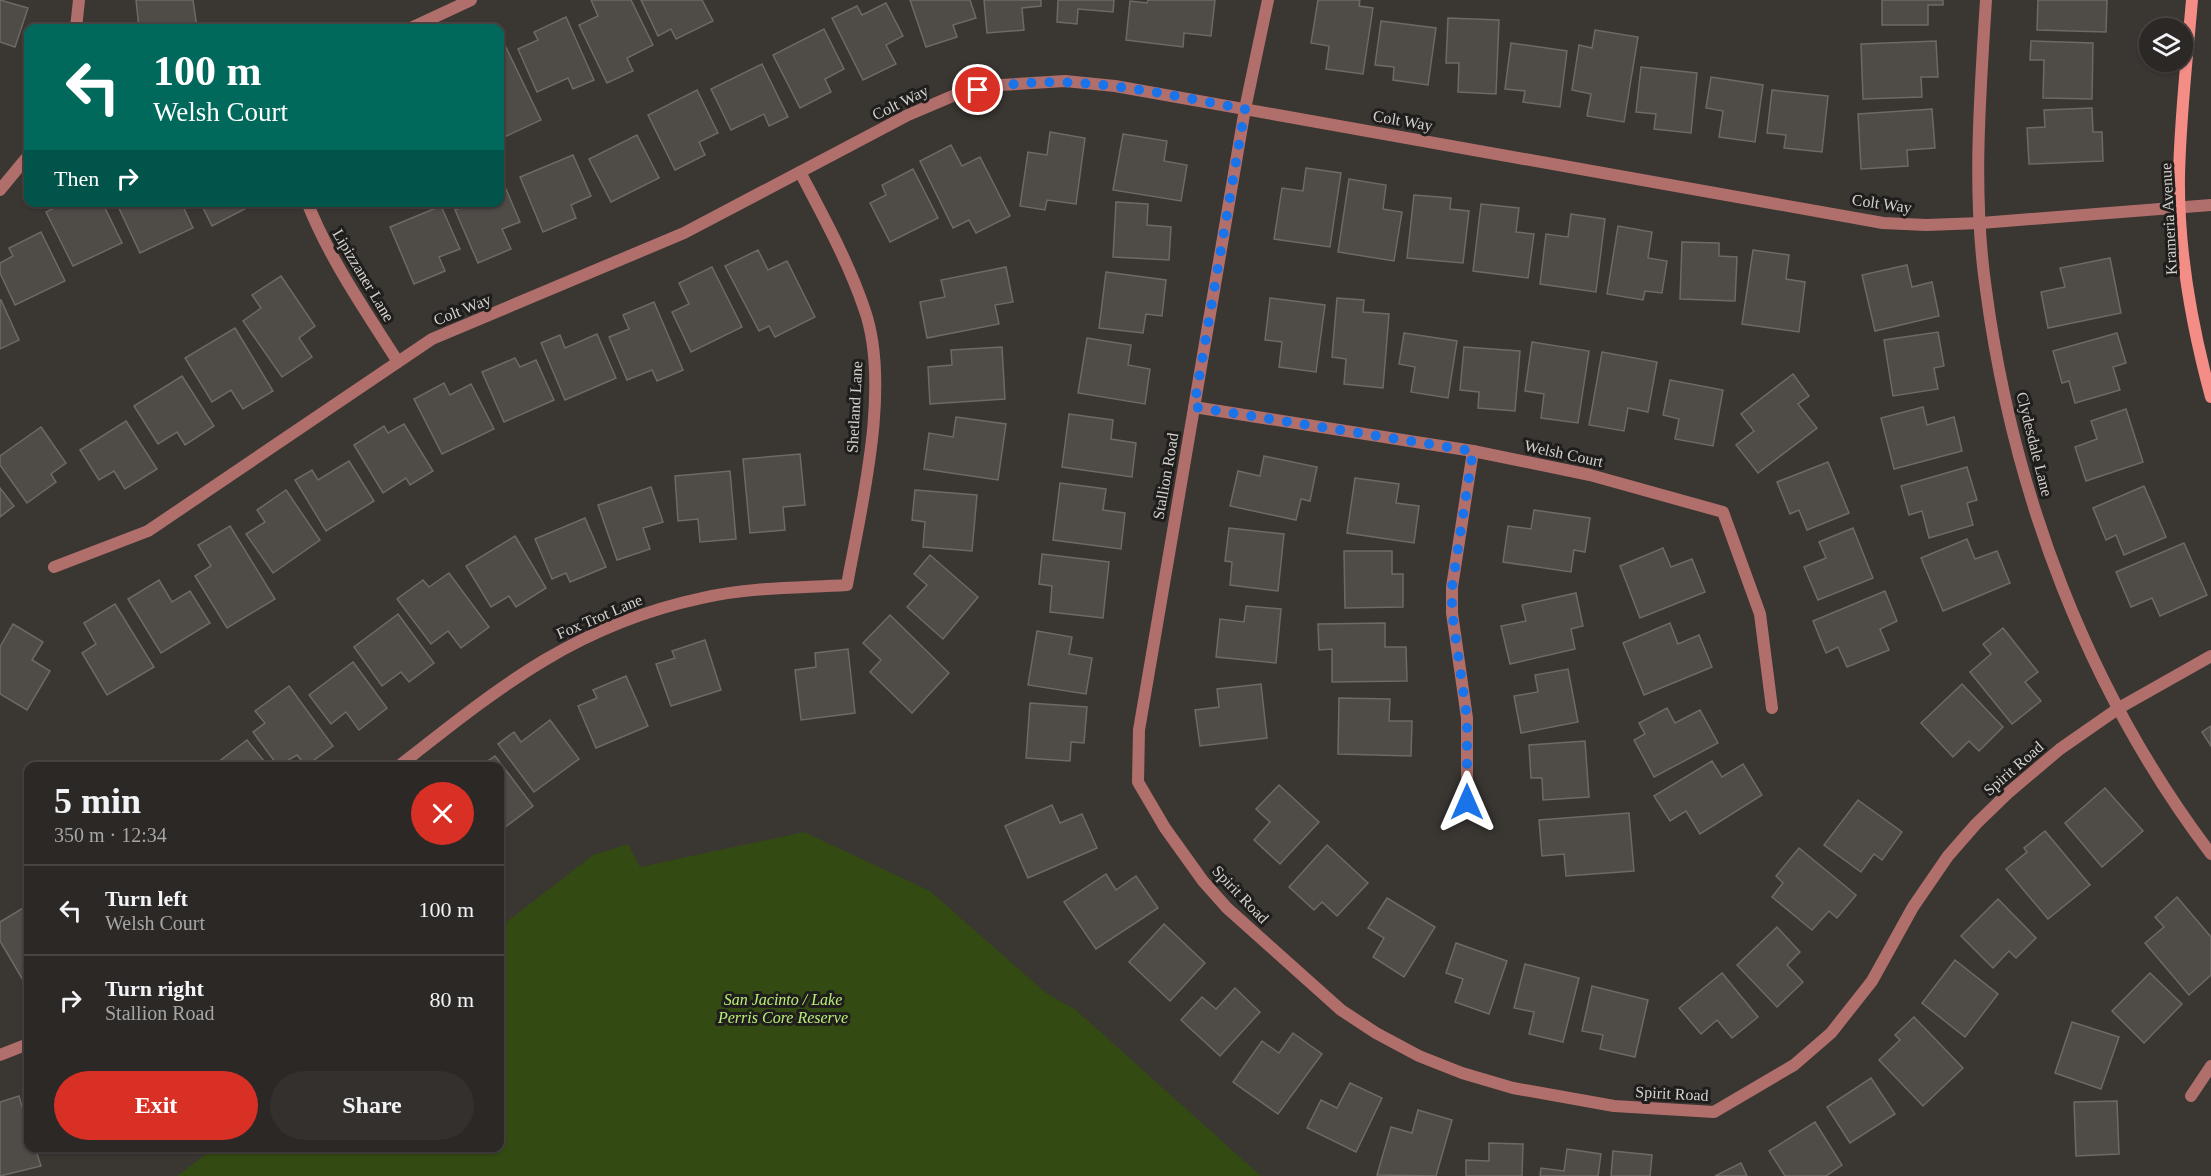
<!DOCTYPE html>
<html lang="en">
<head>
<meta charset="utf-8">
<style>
	:root { --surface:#2c2826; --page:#34302e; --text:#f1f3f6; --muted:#a6a6a7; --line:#484443; --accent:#d93025 }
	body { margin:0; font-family:"Times New Roman",serif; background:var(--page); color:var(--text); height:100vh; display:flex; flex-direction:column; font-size:22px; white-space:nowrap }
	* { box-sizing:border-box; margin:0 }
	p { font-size:20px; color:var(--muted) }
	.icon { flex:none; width:33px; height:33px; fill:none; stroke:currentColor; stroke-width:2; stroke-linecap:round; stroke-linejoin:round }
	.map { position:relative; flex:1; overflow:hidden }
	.details { position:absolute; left:24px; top:762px; width:480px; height:390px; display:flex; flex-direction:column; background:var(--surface); border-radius:12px; box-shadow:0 2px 4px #0004,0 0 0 2px var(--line) }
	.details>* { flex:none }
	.hud { position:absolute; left:24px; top:24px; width:480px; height:183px; border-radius:12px; box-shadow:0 2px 4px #0004,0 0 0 2px var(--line); background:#00695c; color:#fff; overflow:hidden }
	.buttons { position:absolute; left:2139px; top:18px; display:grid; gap:12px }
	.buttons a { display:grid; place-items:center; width:54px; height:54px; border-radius:50%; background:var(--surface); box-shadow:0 2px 4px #0004,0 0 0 2px var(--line); font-size:30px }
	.pin { position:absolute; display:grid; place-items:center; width:51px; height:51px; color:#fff; margin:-26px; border:3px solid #fff; border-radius:50%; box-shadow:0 2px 6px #0007 }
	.me { position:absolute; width:66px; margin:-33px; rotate:0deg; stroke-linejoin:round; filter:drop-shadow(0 0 4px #0008) }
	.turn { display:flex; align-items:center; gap:21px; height:126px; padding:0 30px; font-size:27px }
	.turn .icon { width:78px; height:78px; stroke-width:2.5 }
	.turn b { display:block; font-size:42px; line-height:51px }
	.then { display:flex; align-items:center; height:57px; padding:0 30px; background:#0003; gap:12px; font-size:22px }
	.round { display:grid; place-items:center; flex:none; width:63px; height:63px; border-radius:32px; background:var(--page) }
	.overview { display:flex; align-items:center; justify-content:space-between; height:102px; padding:0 30px }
	h1 { font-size:36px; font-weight:700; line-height:45px }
	.action { display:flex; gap:12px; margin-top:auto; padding:12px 30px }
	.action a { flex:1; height:69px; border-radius:36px; background:var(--accent); color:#fff; font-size:24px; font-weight:700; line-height:69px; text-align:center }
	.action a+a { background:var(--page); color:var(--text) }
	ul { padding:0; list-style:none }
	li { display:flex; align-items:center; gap:18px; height:90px; padding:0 30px; border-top:2px solid var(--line) }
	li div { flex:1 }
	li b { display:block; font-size:22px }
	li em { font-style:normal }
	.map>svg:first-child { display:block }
	.green { fill:#334a13 }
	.building { fill:#4f4c47; stroke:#6d6964; stroke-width:1.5 }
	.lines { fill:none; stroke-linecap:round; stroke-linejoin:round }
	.street { stroke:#b16f6b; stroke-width:12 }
	.secondary { stroke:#f58d87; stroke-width:12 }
	.route { stroke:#1a73e8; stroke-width:10; stroke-dasharray:0 18 }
	.labels { text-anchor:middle; stroke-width:6; stroke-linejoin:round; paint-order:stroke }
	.street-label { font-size:16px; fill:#d4d2cf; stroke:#201e1c }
	.park-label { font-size:16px; font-style:italic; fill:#baee79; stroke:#201e1c }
</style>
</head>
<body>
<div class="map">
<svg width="2211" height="1176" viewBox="0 0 2211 1176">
	<rect width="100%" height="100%" fill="#3a3632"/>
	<path class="green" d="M804,832L930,891L1046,993L1076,1010L1261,1176H177L214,1148H500V927L593,855L628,844L640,867Z"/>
	<g class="building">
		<path d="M0,0L28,8L15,47L0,42Z"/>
		<path d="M136,0H193L197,28H139Z"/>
		<path d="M591,0H631L653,45L627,58L633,71L607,83L579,25L598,16Z"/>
		<path d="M641,0H702L713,21L676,39L671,29L658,36Z"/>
		<path d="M910,0H970L976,18L953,25L957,37L926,47Z"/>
		<path d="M984,0H1041V6L1022,8L1024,30L987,33Z"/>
		<path d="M1058,0H1114L1113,12L1078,9L1077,24L1057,22Z"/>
		<path d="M1148,0H1215L1211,36L1184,33L1183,47L1126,40L1130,1L1147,3Z"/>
		<path d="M1318,0H1360L1359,6L1373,8L1363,74L1326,69L1329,46L1311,43Z"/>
		<path d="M1882,0H1943V5H1928V25H1882Z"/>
		<path d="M2038,0H2107L2106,32L2037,30Z"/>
		<path d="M886,3L903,36L886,45L896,64L863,80L832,18L857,6L862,15Z"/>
		<path d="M566,17L594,80L573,89L568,78L537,92L518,49L538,40L534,32Z"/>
		<path d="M1448,18L1499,20L1496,94L1458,92L1459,63H1446Z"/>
		<path d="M1381,21L1436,28L1428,85L1393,80L1394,67L1375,65Z"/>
		<path d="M824,29L844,69L825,79L831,92L800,108L773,55Z"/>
		<path d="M1595,30L1638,37L1624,122L1587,116L1591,94L1572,90L1579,45L1592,48Z"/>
		<path d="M500,35L541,120L500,139Z"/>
		<path d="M1936,41L1938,77H1921L1922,97L1863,99L1861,44Z"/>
		<path d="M2031,41L2093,43L2092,99L2043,98L2044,60H2030Z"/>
		<path d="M1511,43L1567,51L1560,107L1523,102L1525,91L1505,89Z"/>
		<path d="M762,64L788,117L769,126L764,114L731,130L711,89Z"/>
		<path d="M1641,67L1697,73L1691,133L1654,129L1656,114L1636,112Z"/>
		<path d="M1711,77L1763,85L1755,142L1719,137L1723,111L1706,108Z"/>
		<path d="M697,90L718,133L699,142L705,155L675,170L648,115Z"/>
		<path d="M1772,90L1828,96L1822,152L1784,148L1786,135L1767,133Z"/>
		<path d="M2092,108L2093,132H2102L2103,161L2029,164L2027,128L2045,127L2044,110Z"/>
		<path d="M1932,109L1935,148L1907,150L1908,166L1861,169L1858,114Z"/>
		<path d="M1050,132L1085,138L1076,204L1047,200L1045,210L1020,206L1028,152L1047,155Z"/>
		<path d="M1123,134L1167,141L1164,161L1187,165L1181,201L1113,190Z"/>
		<path d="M637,135L659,178L611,202L589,159Z"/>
		<path d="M951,145L962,166L980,157L1010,216L976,233L969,220L953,228L920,161Z"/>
		<path d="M573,155L591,196L571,205L576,218L543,232L520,177Z"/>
		<path d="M1306,168L1341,173L1330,247L1274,239L1282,188L1303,191Z"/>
		<path d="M913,169L938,218L890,242L870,203L886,195L882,185Z"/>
		<path d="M1349,179L1386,185L1383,209L1402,212L1394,261L1338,252Z"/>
		<path d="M506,189L520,222L502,229L511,249L478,263L455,210L473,202H500V191Z"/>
		<path d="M1414,195L1451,198L1450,209L1469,211L1463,263L1407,258Z"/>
		<path d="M65,202H102L122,243L73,266L46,212Z"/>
		<path d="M116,202H181L193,228L140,253Z"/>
		<path d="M200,202H258L212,226Z"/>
		<path d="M1116,202L1148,204L1147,225L1171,227L1169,260L1113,257Z"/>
		<path d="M1481,204L1519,208L1516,232L1534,234L1528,278L1473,271Z"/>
		<path d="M441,206L460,249L439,257L445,271L414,284L390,227Z"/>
		<path d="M1571,214L1605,219L1596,292L1540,284L1546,234L1568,237Z"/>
		<path d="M1618,226L1652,232L1648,258L1667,261L1662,293L1645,291L1643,300L1607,294Z"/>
		<path d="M41,232L65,281L15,305L0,273V263L13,256L9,248Z"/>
		<path d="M1682,242L1719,243V256L1737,257L1735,301L1680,299Z"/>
		<path d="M758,250L768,270L787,261L815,317L775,337L769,326L759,331L725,266Z"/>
		<path d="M1753,250L1789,255L1786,279L1805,282L1799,332L1742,324Z"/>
		<path d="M2110,258L2121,313L2048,328L2041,292L2065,287L2060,268Z"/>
		<path d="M1907,265L1912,287L1932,282L1939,316L1875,331L1862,275Z"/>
		<path d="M712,267L742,327L691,352L672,312L689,304L679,283Z"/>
		<path d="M1006,267L1013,302L995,305L999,324L927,338L920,302L945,297L941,280Z"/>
		<path d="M1106,272L1166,280L1162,316L1146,314L1143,333L1099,328Z"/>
		<path d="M281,276L315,326L299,338L312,357L282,377L243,321L261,308L252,295Z"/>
		<path d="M1270,298L1325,305L1316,372L1279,367L1282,342L1265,340Z"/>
		<path d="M1337,298L1364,300L1363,312L1389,314L1383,388L1344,384L1346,359L1332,357Z"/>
		<path d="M1,300L19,340L0,349V300Z"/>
		<path d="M654,302L683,370L657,381L652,370L627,380L609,337L629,329L623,315Z"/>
		<path d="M235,328L273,391L243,409L231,390L212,402L185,358Z"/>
		<path d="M1938,332L1944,366L1934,368L1938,389L1893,396L1884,340Z"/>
		<path d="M1404,333L1457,341L1448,398L1411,392L1415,367L1399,364Z"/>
		<path d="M2117,333L2126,363L2113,367L2120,390L2075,403L2069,381L2062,383L2053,351Z"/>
		<path d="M597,334L616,378L565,400L541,343L560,335L565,348Z"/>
		<path d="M1087,338L1131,345L1128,365L1150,369L1145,404L1078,393Z"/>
		<path d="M1532,342L1589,351L1578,423L1541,418L1544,394L1525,391Z"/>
		<path d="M1002,347L1005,399L930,404L928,367L952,365L951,350Z"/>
		<path d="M1464,347L1520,351L1515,411L1478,408L1479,392L1460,390Z"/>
		<path d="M1602,352L1657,362L1648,412L1628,408L1624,431L1589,425Z"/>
		<path d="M515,358L520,367L536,360L554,400L504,422L482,372Z"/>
		<path d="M1793,374L1809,396L1798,404L1817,428L1758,473L1736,445L1754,431L1741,414Z"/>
		<path d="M182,376L214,426L185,445L177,432L158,444L134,406Z"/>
		<path d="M1670,380L1723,390L1713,446L1675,439L1679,419L1663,415Z"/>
		<path d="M444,383L450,395L471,384L494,429L442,454L414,399Z"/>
		<path d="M1923,407L1927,425L1954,417L1962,451L1894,469L1881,418Z"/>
		<path d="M2126,409L2143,462L2086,481L2075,447L2097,439L2091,421Z"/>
		<path d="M1069,414L1113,420L1111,439L1136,443L1132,477L1062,467Z"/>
		<path d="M956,417L1006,424L998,480L924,469L929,433L953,437Z"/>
		<path d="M126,421L157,469L125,489L114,471L99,480L80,450Z"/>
		<path d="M404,424L433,471L410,485L406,478L383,493L354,445L384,426L388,433Z"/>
		<path d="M41,427L66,463L51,474L56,482L27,503L0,465V456Z"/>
		<path d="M800,454L805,505L783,507L785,530L750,533L743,459Z"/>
		<path d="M1264,456L1317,467L1310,501L1301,499L1296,520L1230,506L1238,471L1260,476Z"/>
		<path d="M349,461L374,501L326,531L295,480L312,470L318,480Z"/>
		<path d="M1828,462L1849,513L1807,530L1799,510L1790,514L1777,482Z"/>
		<path d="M1967,467L1977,500L1967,503L1973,525L1929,538L1922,511L1909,515L1901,486Z"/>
		<path d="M730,471L736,539L700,542L698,519L678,521L675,476Z"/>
		<path d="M1355,478L1399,484L1396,503L1419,506L1414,543L1347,533Z"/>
		<path d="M1060,483L1106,489L1103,510L1125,513L1121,549L1053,540Z"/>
		<path d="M2144,486L2166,537L2124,555L2116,535L2106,540L2093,508Z"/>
		<path d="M651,487L663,522L643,528L650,549L617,560L598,505Z"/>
		<path d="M0,488L14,506L0,517Z"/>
		<path d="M286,490L320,540L273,573L246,534L265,522L257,510Z"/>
		<path d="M915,490L977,495L972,551L923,547L925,522L912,520Z"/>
		<path d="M1534,510L1590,518L1585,552L1574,550L1571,572L1503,562L1508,526L1531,529Z"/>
		<path d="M585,518L606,567L570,582L566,573L552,579L535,539Z"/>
		<path d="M230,526L275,599L227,628L195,576L211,566L198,545Z"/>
		<path d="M1229,528L1284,534L1278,591L1230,585L1232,562L1225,561Z"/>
		<path d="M1853,528L1873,578L1818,600L1804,567L1826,558L1819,542Z"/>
		<path d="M515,536L546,588L516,607L509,596L491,607L466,566Z"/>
		<path d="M1967,539L1975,559L1997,551L2010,583L1943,611L1921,558Z"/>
		<path d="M2184,543L2207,595L2160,616L2152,598L2131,607L2116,572Z"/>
		<path d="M1663,548L1671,567L1692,559L1705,592L1640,618L1620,566Z"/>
		<path d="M1344,551H1392V574H1403V607L1345,608Z"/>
		<path d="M1042,554L1109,562L1103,618L1050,612L1052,586L1039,584Z"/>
		<path d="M930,555L978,597L943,639L907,607L927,585L914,574Z"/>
		<path d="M449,573L489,627L461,648L448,631L431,644L397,599L423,580L429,587Z"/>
		<path d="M159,580L172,602L190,591L210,623L161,653L128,599Z"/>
		<path d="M1885,591L1897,621L1880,629L1889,650L1847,667L1838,647L1826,653L1813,621Z"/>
		<path d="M1576,593L1583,626L1571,629L1575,649L1510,664L1501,626L1526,621L1522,605Z"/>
		<path d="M115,604L154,667L107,695L82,653L96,644L84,623Z"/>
		<path d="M1246,606L1281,609L1276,663L1216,657L1220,619L1244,622Z"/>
		<path d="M398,614L434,663L409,682L401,672L382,686L354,647Z"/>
		<path d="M890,615L949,673L912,713L870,672L881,660L863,643Z"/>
		<path d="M1385,623V647H1406L1407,681L1332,682V649L1319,650L1318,624Z"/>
		<path d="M1670,623L1678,644L1699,635L1712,667L1644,695L1623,643Z"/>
		<path d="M13,624L43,642L32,660L50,671L27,710L0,694V647Z"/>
		<path d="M2003,628L2038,672L2025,682L2041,701L2012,724L1970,672L1991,654L1983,644Z"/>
		<path d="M1037,631L1072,637L1069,654L1092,658L1086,694L1028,685Z"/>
		<path d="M705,640L721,690L671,706L656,664L675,658L672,651Z"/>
		<path d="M848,649L855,713L801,720L795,670L816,667L815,653Z"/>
		<path d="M353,662L387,708L359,730L346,712L331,724L309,695Z"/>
		<path d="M1568,669L1578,722L1521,733L1514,696L1538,692L1535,675Z"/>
		<path d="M626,676L648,726L596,748L578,706L597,698L593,690Z"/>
		<path d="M1261,684L1267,738L1200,746L1195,710L1219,707L1217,689Z"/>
		<path d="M1962,684L2003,727L1979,751L1969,741L1953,757L1921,723Z"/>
		<path d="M289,686L333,746L306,766L297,755L278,766L253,732L265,723L255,711Z"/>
		<path d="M1339,698L1390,699L1389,721H1412L1411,756L1338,754Z"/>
		<path d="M1030,703L1087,707L1084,743L1071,742L1070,761L1026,758Z"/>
		<path d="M1667,708L1675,723L1700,710L1718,743L1654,777L1634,740L1645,734L1639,723Z"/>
		<path d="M550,720L579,759L534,792L498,744L514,732L521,742Z"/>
		<path d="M2211,726V746L2202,732Z"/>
		<path d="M247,740L268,766H213Z"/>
		<path d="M1585,741L1589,797L1543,800L1542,778H1531L1529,745Z"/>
		<path d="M495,756L533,806L500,831V766H480Z"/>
		<path d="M1712,761L1722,777L1743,764L1762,795L1700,834L1686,811L1670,821L1654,796Z"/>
		<path d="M1279,785L1319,822L1280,864L1254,840L1270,822L1256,809Z"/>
		<path d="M2105,788L2143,831L2102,867L2065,823Z"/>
		<path d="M1858,800L1902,832L1882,860L1874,854L1861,872L1824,845Z"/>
		<path d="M1052,805L1060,823L1082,814L1097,848L1028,878L1005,826Z"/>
		<path d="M1629,813L1634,871L1566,876L1564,854L1542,856L1539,820Z"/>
		<path d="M2045,831L2090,885L2048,919L2006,869L2027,852L2024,848Z"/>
		<path d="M1327,845L1368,883L1337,916L1322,902L1314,910L1289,887Z"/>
		<path d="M1799,848L1856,895L1837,918L1829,911L1812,930L1772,897L1783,883L1776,876Z"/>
		<path d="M1106,874L1116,890L1136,876L1158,908L1096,949L1064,902Z"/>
		<path d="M2177,897L2211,937V975L2189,995L2145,943L2164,927L2155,917Z"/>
		<path d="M1387,898L1435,927L1404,977L1373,957L1384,938L1368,928Z"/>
		<path d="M1998,899L2036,938L2016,958L2009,951L1993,968L1961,936Z"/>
		<path d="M28,905V986L27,987L0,941V922Z"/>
		<path d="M1164,924L1205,963L1170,1001L1129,962Z"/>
		<path d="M1777,927L1800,952L1787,965L1803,982L1777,1007L1737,965Z"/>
		<path d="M1456,943L1507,961L1489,1014L1455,1002L1463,979L1446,973Z"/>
		<path d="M1955,960L1998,994L1965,1037L1922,1003Z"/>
		<path d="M1525,964L1579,978L1563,1042L1529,1034L1534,1012L1514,1008Z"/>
		<path d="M1722,973L1758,1017L1732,1038L1717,1020L1701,1034L1679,1008Z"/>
		<path d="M2150,973L2182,1004L2144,1043L2112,1011Z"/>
		<path d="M1592,986L1648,1000L1635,1057L1600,1049L1603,1035L1582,1031Z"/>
		<path d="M1235,988L1260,1012L1220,1056L1181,1020L1202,997L1216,1009Z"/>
		<path d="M1914,1017L1963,1068L1923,1106L1879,1060L1900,1040L1895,1035Z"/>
		<path d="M2072,1022L2119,1037L2101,1089L2055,1073Z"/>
		<path d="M1293,1033L1322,1054L1278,1114L1233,1082L1262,1041L1279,1053Z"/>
		<path d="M1871,1078L1895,1114L1850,1143L1827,1107Z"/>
		<path d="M1350,1083L1382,1098L1356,1152L1307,1128L1321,1100L1337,1108Z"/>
		<path d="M19,1096L28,1127V1148H35L41,1166L0,1176V1102Z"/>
		<path d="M2117,1101L2119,1154L2076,1156L2074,1102Z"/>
		<path d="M1418,1110L1452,1120L1436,1176L1377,1175L1391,1127L1412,1133Z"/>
		<path d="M1815,1122L1842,1165L1826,1176H1785L1769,1151Z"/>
		<path d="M1489,1143L1523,1144L1522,1176H1466V1160L1489,1161Z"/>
		<path d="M1567,1149L1601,1154L1598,1176H1540L1541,1168L1564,1171Z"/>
		<path d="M1613,1151L1652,1155L1650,1176H1611Z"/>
		<path d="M1741,1163L1747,1176H1715Z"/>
	</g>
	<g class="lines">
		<g class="street">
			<path d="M1268,0L1245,109L1139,730L1138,782L1165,828L1203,881L1227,908L1341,1010L1376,1033L1419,1056L1462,1073L1513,1088L1614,1106L1714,1112L1794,1065L1831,1033L1872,981L1913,907L1948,856L1976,824L2008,793L2060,749L2119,708L2211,656"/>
			<path d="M1986,0C1980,96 1972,194 1986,290C2013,493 2087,690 2211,854"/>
			<path d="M76,28L79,0"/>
			<path d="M411,28L471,0"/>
			<path d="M0,190L28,156"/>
			<path d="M307,202C330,260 365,310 398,362"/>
			<path d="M1194,407L1473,451L1590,475L1723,512L1760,614L1772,708"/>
			<path d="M54,567L148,531L432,339L684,233L908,115L955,95L1001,85L1065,81L1115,86L1883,223L1926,225L1981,223L2211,205"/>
			<path d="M399,766C498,688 575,625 702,598C749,587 799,588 847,585C861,507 892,385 864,308C848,261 823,216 800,172"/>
			<path d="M1467,802V718L1452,613V587L1473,451"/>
			<path d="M0,1055L28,1044"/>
			<path d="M2191,1096L2211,1066"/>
		</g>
		<path class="secondary" d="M2192,0C2187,59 2180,118 2179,177C2178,250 2192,327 2211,397"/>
	</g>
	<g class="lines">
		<path class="route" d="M978,90C1067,70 1157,93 1245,109L1194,407L1473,451L1452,587V612L1467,718V802"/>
	</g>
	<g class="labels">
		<g class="street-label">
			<text transform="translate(900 102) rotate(-26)" y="6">Colt Way</text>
			<text transform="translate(1403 120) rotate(10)" y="6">Colt Way</text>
			<text transform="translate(1882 203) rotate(8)" y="6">Colt Way</text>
			<text transform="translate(2168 219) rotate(-93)" y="6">Krameria Avenue</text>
			<text transform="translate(364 275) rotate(59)" y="6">Lipizzaner Lane</text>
			<text transform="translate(462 309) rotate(-22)" y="6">Colt Way</text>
			<text transform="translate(854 407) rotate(-87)" y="6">Shetland Lane</text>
			<text transform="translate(2035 444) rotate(76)" y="6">Clydesdale Lane</text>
			<text transform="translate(1564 453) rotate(12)" y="6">Welsh Court</text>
			<text transform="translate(1165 476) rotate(-80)" y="6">Stallion Road</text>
			<text transform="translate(599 616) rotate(-23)" y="6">Fox Trot Lane</text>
			<text transform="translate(2013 768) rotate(-41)" y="6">Spirit Road</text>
			<text transform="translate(1241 894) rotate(46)" y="6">Spirit Road</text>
			<text transform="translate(1672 1093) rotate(3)" y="6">Spirit Road</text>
		</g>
		<g class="park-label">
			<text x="783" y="1005">San Jacinto / Lake<tspan x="783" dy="18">Perris Core Reserve</tspan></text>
		</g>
	</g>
</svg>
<div class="buttons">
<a><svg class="icon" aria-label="layers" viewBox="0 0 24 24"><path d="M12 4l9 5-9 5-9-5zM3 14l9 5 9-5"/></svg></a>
</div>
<div class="pin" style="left:978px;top:90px;background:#d93025"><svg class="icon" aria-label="arrive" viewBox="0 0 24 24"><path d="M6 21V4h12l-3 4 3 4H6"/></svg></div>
<svg class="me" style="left:1467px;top:802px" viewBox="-20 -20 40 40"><path d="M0-17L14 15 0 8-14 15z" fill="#1a73e8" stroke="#fff" stroke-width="4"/></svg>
<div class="hud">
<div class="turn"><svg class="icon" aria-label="left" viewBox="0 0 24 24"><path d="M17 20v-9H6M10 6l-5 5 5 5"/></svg><div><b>100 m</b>Welsh Court</div></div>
<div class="then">Then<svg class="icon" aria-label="right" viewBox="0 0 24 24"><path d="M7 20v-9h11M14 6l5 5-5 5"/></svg></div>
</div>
<section class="details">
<div class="overview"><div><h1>5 min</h1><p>350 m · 12:34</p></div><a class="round" style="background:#d93025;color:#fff"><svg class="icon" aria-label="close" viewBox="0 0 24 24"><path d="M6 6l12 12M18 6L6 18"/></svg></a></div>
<ul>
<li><svg class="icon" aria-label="left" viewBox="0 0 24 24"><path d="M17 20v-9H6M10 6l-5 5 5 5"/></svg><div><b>Turn left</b><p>Welsh Court</p></div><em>100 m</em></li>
<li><svg class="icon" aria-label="right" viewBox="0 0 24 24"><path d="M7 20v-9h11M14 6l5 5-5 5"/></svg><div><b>Turn right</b><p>Stallion Road</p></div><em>80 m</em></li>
</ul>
<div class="action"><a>Exit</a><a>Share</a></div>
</section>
</div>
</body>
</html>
